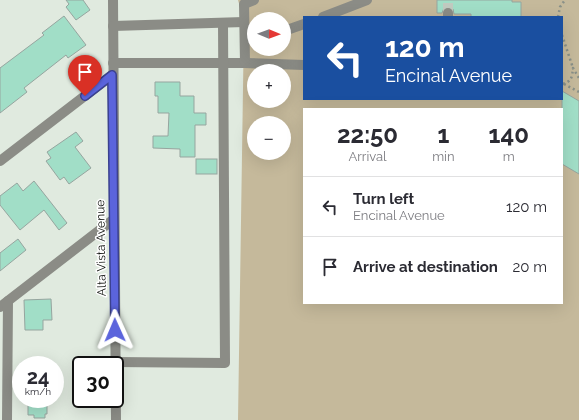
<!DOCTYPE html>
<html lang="en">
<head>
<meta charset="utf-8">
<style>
	:root { --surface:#fff; --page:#f2f2f3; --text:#2b2b33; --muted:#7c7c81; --line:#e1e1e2 }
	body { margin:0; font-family:Raleway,sans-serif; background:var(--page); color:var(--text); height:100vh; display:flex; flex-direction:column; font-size:15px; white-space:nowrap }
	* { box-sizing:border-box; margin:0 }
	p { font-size:13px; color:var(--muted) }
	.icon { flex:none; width:22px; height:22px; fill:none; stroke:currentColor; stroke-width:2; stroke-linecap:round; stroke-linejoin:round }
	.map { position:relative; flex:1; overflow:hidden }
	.side { position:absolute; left:303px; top:108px; width:260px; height:196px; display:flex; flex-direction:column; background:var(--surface); border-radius:0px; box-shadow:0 4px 16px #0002 }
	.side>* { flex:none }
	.guide { position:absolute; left:303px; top:16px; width:260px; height:84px; border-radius:0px; box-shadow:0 4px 16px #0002; background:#1a4fa0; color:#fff; overflow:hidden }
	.needle { width:26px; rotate:91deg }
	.fabs { position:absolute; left:247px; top:12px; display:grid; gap:8px }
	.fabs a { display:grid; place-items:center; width:44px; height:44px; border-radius:50%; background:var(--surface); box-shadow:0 4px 16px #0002; font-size:20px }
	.speed { position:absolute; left:12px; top:356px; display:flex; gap:8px; font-size:20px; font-weight:700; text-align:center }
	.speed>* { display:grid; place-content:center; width:52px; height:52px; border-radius:50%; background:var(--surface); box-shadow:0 4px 16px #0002; line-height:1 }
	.speed small { font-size:10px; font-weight:400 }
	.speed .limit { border:2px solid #111; border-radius:6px; background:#fff; color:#111 }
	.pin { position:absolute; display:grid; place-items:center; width:34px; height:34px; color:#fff; margin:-41px -17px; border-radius:50% 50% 50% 0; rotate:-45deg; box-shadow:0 0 4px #0007 }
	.pin .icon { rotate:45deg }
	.me { position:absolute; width:44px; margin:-22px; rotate:359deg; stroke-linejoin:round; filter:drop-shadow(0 0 3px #0008) }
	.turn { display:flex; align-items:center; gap:14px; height:84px; padding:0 16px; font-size:18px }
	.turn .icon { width:52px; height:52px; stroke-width:2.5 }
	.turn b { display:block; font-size:28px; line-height:34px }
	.eta { display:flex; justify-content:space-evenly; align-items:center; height:68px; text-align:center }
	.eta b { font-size:24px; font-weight:700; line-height:28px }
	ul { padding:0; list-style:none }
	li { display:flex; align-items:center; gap:12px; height:60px; padding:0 16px; border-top:1px solid var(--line) }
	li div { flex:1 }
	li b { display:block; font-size:15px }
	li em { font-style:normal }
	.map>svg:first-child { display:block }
	.green { fill:#c5b99b; fill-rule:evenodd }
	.building { fill:#a1dec7; stroke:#96a59f }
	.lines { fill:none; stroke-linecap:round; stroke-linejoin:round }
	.minor-tunnel { stroke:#c1cac0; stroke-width:10; stroke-dasharray:10 5; stroke-linecap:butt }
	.path { stroke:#899088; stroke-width:2.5; stroke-dasharray:2 3; stroke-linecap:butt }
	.minor { stroke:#8b8c86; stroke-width:10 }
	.route-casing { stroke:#3b418f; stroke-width:10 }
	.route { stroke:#5b64dc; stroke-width:7 }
	.labels { text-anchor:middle; stroke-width:3; stroke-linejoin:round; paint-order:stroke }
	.street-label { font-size:12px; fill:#0f120e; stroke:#fff }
</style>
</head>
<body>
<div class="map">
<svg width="579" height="420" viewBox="0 0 579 420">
	<rect width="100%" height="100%" fill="#e0eadf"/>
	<path class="green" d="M238,0H579V420H238L244,22ZM304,17H562V99H304ZM254,19H284V49H254ZM254,71H284V101H254ZM304,109H562V303H304ZM254,123H284V153H254Z"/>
	<g class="building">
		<path d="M66,0H83L90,10L76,20L66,7L69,4Z"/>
		<path d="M437,0H512V2H521V17H471V14H454L453,9L448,7L444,8L442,13H437Z"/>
		<path d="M64,16L86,45L68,58L66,55L24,88L27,92L0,113V68L44,35L42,33Z"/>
		<path d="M155,82H180V96H194V113H206V125H195V157H180V149L153,148V136H168L169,113H158V96H155Z"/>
		<path d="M562,91L579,101V174L562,164Z"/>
		<path d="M76,132L83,141L75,147L91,168L69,184L64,177L60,180L46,161L51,158L47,152Z"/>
		<rect x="196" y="159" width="21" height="15"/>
		<path d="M34,181L67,223L59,230L44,210L20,230L0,205V196L17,183L23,191Z"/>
		<path d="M18,239L26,250L0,271V253Z"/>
		<path d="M51,299L52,320H43V330H25L24,300Z"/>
		<path d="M28,399H47V414H45V418H34V415H28Z"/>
	</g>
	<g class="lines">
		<path class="minor-tunnel" d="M448,13V0"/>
		<g class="path">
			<path d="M558,17L560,7L565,0"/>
			<path d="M562,35L573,68"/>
			<path d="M563,84C572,81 572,77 573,68L579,78"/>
			<path d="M564,84L579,92"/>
		</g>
		<g class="minor">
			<path d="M113,0L116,420"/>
			<path d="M323,17L367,0"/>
			<path d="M448,17V13"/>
			<path d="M113,26L244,22"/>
			<path d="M284,31L304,24"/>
			<path d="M113,63H245L304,65"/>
			<path d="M245,63L244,4L254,0"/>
			<path d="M0,161L112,75"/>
			<path d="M0,307L114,219"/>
			<path d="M115,362L225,363L223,23"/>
			<path d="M7,420L8,301"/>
		</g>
	</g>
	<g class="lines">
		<g class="route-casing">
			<path id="route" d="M85,96L112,75L115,330"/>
		</g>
		<use href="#route" class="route"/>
	</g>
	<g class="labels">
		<g class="street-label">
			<text transform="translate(101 248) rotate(-91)" y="4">Alta Vista Avenue</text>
		</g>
	</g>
</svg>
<div class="fabs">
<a><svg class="needle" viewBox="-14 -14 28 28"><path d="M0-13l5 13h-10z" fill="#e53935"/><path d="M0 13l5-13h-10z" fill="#7c7c81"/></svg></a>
<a>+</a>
<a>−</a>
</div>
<div class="speed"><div>24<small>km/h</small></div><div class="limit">30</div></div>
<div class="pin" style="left:85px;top:96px;background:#d93025"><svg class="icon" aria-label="arrive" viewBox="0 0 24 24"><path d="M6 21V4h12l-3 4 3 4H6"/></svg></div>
<svg class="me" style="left:115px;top:330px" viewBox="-20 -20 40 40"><path d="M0-17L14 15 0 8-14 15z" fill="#5b64dc" stroke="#fff" stroke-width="4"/></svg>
<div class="guide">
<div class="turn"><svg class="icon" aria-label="left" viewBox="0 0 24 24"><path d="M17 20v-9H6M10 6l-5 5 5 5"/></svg><div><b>120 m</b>Encinal Avenue</div></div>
</div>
<section class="side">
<div class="eta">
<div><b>22:50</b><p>Arrival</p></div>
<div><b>1</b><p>min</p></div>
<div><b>140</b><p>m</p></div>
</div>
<ul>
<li><svg class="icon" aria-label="left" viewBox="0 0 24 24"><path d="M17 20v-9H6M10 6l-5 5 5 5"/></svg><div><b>Turn left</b><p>Encinal Avenue</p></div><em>120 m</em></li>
<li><svg class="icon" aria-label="arrive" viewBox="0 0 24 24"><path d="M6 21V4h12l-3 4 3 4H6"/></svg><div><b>Arrive at destination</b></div><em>20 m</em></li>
</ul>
</section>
</div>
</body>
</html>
